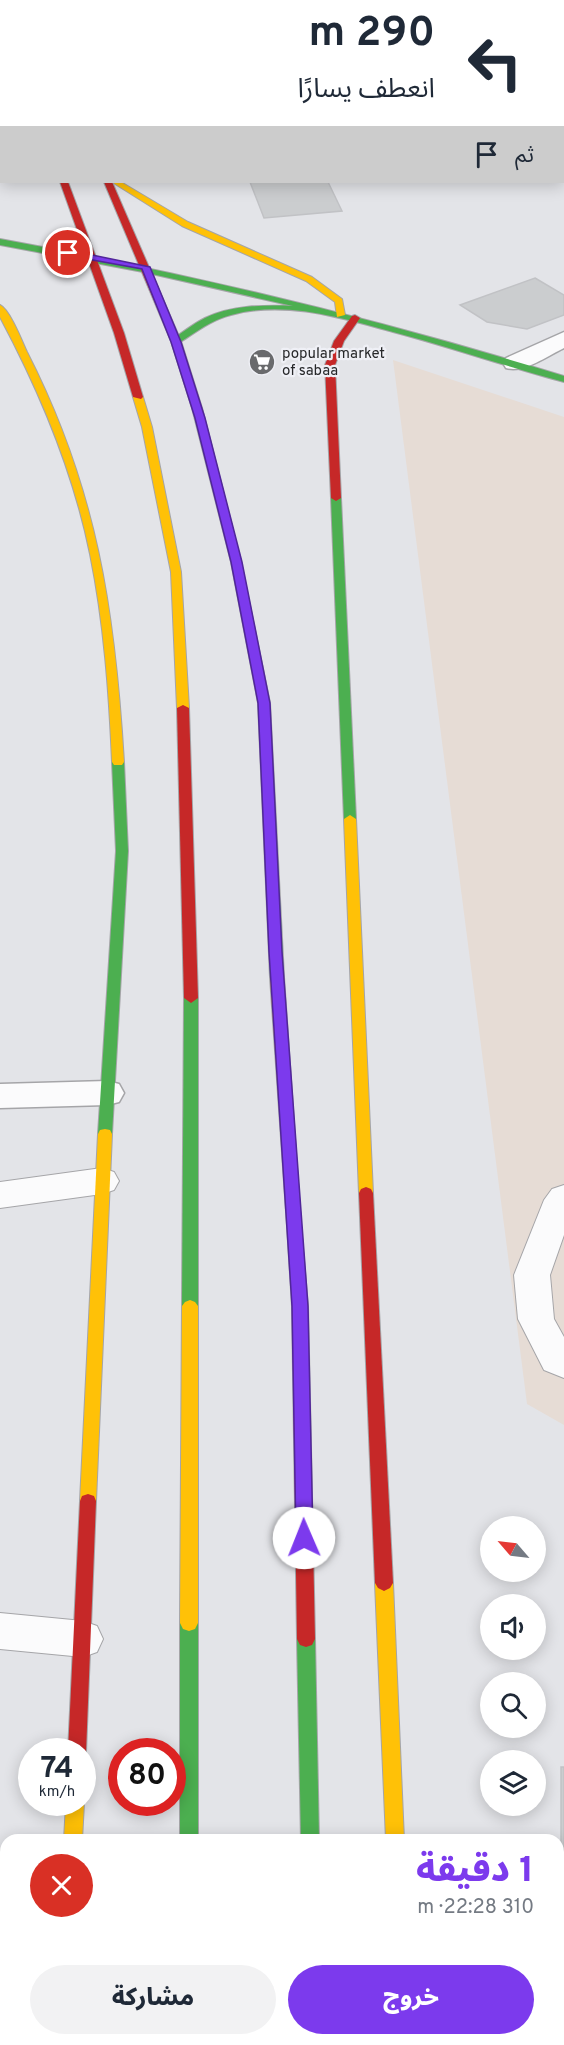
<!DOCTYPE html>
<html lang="ar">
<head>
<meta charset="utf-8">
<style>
	:root { --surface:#fff; --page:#f2f2f3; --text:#1f2937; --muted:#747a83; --accent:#7c3aed }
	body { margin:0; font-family:Overpass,"Noto Sans Arabic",sans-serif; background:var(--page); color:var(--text); direction:rtl; height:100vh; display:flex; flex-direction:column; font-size:22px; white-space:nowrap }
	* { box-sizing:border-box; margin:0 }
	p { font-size:20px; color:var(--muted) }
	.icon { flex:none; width:33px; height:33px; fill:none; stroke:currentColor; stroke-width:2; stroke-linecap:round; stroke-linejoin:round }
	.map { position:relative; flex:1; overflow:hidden; direction:ltr }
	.side { position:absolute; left:0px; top:1834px; width:564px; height:212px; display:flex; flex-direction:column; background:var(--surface); border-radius:18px 18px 0 0; box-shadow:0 3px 15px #0003; direction:rtl }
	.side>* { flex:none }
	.top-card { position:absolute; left:0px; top:0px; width:564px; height:183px; box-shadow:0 3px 15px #0003; direction:rtl; background:#fff; color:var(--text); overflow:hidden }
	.needle { width:39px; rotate:298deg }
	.tools { position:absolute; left:480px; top:1516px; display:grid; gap:12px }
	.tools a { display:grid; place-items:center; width:66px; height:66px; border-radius:50%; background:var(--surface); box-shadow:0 3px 15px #0003; font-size:30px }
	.speed { position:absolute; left:18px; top:1738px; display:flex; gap:12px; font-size:30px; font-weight:700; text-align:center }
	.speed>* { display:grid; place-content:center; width:78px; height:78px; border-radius:50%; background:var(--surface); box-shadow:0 3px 15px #0003; line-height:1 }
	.speed small { font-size:15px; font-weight:400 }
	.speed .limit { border:9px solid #d22; background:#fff; color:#111 }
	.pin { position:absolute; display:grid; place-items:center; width:51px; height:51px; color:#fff; margin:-26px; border:3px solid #fff; border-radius:50%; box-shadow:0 2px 6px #0007 }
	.me { position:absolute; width:66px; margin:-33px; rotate:359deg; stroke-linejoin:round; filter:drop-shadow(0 0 4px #0008) }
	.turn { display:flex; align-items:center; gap:21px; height:126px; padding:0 30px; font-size:27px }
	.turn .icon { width:78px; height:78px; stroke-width:2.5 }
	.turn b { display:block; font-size:42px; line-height:51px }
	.then { display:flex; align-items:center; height:57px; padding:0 30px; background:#0003; gap:12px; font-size:22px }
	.round { display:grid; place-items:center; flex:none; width:63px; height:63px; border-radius:32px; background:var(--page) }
	.summary { display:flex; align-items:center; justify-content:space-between; height:102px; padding:0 30px }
	h1 { font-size:36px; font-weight:800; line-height:45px; color:var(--accent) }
	.cta { display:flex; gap:12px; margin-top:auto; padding:12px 30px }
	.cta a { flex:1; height:69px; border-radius:36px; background:var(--accent); color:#fff; font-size:24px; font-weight:800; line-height:69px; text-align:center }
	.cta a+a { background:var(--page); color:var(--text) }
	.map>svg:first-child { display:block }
	.education { fill:#e6dcd5 }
	.building { fill:#cbcdcf; stroke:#c1c2c5; stroke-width:1.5 }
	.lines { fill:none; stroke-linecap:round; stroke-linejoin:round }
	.lane-casing { stroke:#a5a5a8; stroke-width:2 }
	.street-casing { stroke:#a5a5a8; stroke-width:3 }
	.fast-casing { stroke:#a5a5a8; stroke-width:2 }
	.slow-casing { stroke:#a5a5a8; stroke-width:2 }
	.jam-casing { stroke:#a5a5a8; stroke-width:2 }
	.lane { fill:#fbfbfc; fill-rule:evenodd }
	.street { fill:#fbfbfc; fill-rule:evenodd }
	.fast { fill:#4caf50; fill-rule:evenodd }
	.slow { fill:#ffc107; fill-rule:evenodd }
	.jam { fill:#c62828; fill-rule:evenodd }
	.route { fill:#7c3aed; stroke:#51269a; stroke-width:1.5 }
	.labels { text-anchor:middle; stroke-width:4.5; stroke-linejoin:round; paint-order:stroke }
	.far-poi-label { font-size:15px; fill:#27282a; stroke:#eff0f6; text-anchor:start }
</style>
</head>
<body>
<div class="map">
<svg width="564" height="2045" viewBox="0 0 564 2045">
	<rect width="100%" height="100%" fill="#e3e4e8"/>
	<path class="education" d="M393,360L564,417V1425L527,1404Z"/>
	<g class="building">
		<path d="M562,85H564V139L562,138Z"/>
		<path d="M250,182H328L342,211L264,218Z"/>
		<path d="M535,278L564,295V315L527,329L487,322L460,305Z"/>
		<rect x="561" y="1767" width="3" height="132"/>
		<path d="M498,2040H553L554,2045H499Z"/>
	</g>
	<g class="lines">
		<g class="lane-casing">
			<g id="lane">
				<path d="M102,1168L114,1172L119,1181L114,1190L102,1194L0,1208V1182Z"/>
				<path d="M564,1185V1235L550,1275L554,1319L564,1337V1378L544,1370L518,1319L514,1275L544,1200L552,1189Z"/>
				<path d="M0,1613L83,1621L97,1626L103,1639L97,1652L83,1657L0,1649Z"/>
			</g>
		</g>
		<g class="street-casing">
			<g id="street">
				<path d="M238,0H257L258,2H239Z"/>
				<path d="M539,0H557L538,2Z"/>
				<rect x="562" y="28" width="2" height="11"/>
				<rect x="562" y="162" width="2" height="12"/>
				<path d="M564,332V348C547,356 525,373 506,368L503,363L506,358Z"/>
				<path d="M107,1081L119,1084L124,1093L119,1102L107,1105L0,1108V1084Z"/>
			</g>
		</g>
		<g class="fast-casing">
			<g id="fast">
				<path d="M29,0H37V2H30Z"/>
				<rect x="0" y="20" width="2" height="8"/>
				<path d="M0,148H2L0,154Z"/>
				<path d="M0,239C191,274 378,319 564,376V382C507,367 450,347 393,332C341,318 285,300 231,315C211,320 196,332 179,343H173V339C183,332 193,324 205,318C232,305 263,305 293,306L143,272L0,245Z"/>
				<path d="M197,405L202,408L241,562L270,703L284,977L277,982L270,977L258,703L231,562L192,408Z"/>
				<path d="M336,495L341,498L356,819L350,823L344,819L331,498Z"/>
				<path d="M118,758L124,762L128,851L112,1134L110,1138H100L98,1134L116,851L112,762Z"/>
				<path d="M191,993L198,998V1306L195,1310L190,1312L185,1310L182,1306L184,998Z"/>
				<path d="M189,1615L195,1617L198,1623V1840H180V1623L183,1617Z"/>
				<path d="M306,1631L312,1633L315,1639L319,1840H301L297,1639L300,1633Z"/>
				<path d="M52,2040H72L71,2045H51Z"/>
			</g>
		</g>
		<g class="slow-casing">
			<g id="slow">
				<path d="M112,182H121L188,222L312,277L342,299L345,315L337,317L335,302L306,281L182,226Z"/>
				<path d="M0,305C10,310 22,341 27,352C97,489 115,611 124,762L122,765H114L112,762C109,692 104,623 90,554C73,470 40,392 0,317Z"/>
				<path d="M138,394L143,397L152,427L181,572L189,708L183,711L177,708L171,572L142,427L133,397Z"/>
				<path d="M350,815L356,819L373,1193L371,1197H361L359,1193L344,819Z"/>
				<path d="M277,972L284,977L301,1226L299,1230H289L287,1226L270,977Z"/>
				<path d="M105,1129L110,1130L112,1134L96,1501L94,1506L88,1508L82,1506L80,1501L98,1134L100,1130Z"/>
				<path d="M190,1300L195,1302L198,1306V1623L195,1629L189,1631L183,1629L180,1623L182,1306L185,1302Z"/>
				<path d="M384,1575L390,1578L393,1583L404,1840H386L375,1583L378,1578Z"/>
				<path d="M82,1799L84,1803L82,1840H64L66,1803H82Z"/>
				<rect x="304" y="2040" width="20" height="5"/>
				<rect x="394" y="2040" width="20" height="5"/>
			</g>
		</g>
		<g class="jam-casing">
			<g id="jam">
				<path d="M60,182H68L124,333L143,397L141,399L133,397L114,333Z"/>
				<path d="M104,182H112L181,341L202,408L200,410L192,408L171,341Z"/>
				<path d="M355,315L360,318L344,341L335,365L341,498L336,501L331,498L325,365L334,341L352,316Z"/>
				<path d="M183,705L189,708L198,998L191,1003L184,998L177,708Z"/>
				<path d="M366,1187L371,1189L373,1193L393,1583L390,1588L384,1591L378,1588L375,1583L359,1193L361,1189Z"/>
				<path d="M294,1220L299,1222L301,1226L308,1306L315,1639L312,1645L306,1647L300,1645L297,1639L292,1306L287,1226L289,1222Z"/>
				<path d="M88,1494L94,1496L96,1501L86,1752L82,1758V1752H68L80,1501L82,1496Z"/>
				<rect x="179" y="2040" width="20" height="5"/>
			</g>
		</g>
		<use href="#lane" class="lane"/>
		<use href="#street" class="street"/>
		<use href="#fast" class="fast"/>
		<use href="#slow" class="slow"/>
		<use href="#jam" class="jam"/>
	</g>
	<path class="route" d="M68,250L150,267L181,342L205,418L242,562L270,703L282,952L308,1306L313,1538L310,1544L304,1546L299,1544L296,1538L292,1306L269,952L258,703L231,562L195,418L171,342L142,269L65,255L63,253Z"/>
	<defs>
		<g id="supermarket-disc" transform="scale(1.35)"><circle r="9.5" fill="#696a6c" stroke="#eff0f6"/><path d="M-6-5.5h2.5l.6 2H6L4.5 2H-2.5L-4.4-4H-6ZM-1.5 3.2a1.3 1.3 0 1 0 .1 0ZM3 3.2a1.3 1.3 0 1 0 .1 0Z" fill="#fff"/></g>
	</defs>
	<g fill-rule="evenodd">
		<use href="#supermarket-disc" x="262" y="362"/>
	</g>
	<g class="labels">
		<g class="far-poi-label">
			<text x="282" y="358">popular market<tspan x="282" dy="17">of sabaa</tspan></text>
		</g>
	</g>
</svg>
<div class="tools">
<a><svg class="needle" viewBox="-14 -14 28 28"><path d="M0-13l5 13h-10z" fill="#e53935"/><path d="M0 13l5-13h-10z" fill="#747a83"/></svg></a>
<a><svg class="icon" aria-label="sound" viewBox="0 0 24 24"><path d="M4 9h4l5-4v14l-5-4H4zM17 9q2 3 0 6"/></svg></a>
<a><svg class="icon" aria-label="search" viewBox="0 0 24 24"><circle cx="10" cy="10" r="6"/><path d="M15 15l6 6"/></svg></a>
<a><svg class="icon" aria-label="layers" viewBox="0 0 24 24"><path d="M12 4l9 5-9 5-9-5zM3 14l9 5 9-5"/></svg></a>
</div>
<div class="speed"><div>74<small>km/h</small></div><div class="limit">80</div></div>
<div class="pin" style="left:68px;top:253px;background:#d93025"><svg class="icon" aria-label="arrive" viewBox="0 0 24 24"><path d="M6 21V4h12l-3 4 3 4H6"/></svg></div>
<svg class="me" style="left:304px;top:1538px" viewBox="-20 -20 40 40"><circle r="19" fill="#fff"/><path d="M0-13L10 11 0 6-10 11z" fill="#7c3aed"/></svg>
<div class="top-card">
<div class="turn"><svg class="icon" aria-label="left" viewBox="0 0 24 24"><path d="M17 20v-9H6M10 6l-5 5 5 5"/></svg><div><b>290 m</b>انعطف يسارًا</div></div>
<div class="then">ثم<svg class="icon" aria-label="arrive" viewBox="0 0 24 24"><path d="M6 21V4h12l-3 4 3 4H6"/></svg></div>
</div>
<section class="side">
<div class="summary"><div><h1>1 دقيقة</h1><p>310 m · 22:28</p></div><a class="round" style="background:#d93025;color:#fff"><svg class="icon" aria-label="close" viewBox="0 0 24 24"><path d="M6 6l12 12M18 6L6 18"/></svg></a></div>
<div class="cta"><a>خروج</a><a>مشاركة</a></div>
</section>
</div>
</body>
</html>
